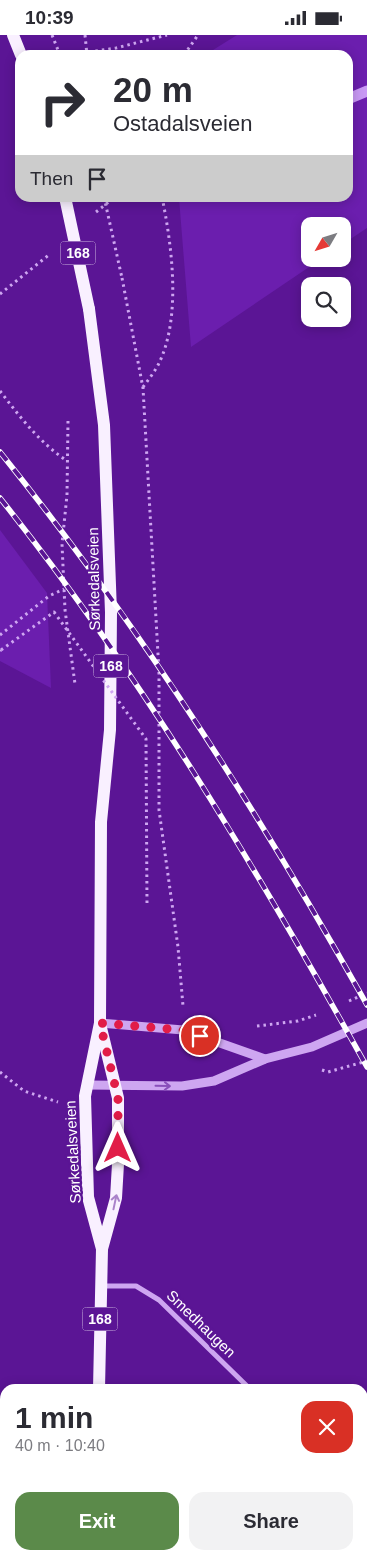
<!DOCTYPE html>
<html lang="en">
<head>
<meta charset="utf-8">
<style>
	:root { --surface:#fff; --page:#f2f2f3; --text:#2b2b33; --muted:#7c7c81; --accent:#5b8a4a }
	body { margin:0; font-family:Arial,sans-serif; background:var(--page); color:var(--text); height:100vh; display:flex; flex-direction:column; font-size:19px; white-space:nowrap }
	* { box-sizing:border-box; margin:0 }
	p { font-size:16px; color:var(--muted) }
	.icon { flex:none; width:28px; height:28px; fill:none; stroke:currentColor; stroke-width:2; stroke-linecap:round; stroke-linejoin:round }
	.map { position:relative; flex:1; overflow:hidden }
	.drawer { position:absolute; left:0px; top:1349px; width:368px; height:176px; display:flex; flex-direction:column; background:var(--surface); border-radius:15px 15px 0 0; box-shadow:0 2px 12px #0003 }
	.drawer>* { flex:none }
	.hud { position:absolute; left:15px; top:15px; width:338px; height:152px; border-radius:15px; box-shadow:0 2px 12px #0003; background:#fff; color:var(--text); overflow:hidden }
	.needle { width:32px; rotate:231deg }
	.tools { position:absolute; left:301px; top:182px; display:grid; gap:10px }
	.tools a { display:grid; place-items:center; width:50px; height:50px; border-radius:10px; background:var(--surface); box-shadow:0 2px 12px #0003; font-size:25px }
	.pin { position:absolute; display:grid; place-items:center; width:42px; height:42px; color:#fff; margin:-21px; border:2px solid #fff; border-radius:50%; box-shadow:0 1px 5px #0007 }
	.me { position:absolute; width:55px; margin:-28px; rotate:0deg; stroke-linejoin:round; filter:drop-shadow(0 0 4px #0008) }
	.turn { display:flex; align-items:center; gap:18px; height:105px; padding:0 15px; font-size:22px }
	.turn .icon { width:65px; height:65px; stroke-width:2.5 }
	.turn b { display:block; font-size:35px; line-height:42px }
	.then { display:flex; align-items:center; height:48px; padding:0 15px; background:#0003; gap:10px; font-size:19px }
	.round { display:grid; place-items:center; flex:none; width:52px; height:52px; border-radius:15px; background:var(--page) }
	.summary { display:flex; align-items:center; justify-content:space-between; height:85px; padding:0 15px }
	h1 { font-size:30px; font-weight:700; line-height:38px }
	.action { display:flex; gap:10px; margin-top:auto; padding:10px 15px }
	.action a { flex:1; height:58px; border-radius:15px; background:var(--accent); color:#fff; font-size:20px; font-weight:700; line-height:58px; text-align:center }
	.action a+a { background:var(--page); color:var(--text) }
	.status { display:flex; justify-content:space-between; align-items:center; height:35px; padding:0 25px; background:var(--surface); direction:ltr }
	.status svg { height:14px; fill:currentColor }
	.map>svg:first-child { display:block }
	.green { fill:#6b1eae }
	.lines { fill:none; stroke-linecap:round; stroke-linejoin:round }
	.stream { stroke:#c898f4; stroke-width:11 }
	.path { stroke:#cea6f1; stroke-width:3; stroke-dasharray:2.5 4; stroke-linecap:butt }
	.minor { stroke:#cea6f1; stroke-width:5 }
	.tertiary { stroke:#cea6f1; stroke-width:9 }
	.primary { stroke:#f9f0ff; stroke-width:12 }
	.rail-casing { stroke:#fff; stroke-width:5.5 }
	.rail { stroke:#5b1595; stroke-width:4; stroke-dasharray:11; stroke-linecap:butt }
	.path-bridge { stroke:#cea6f1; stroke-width:3; stroke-dasharray:2.5 4; stroke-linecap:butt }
	.primary-bridge { stroke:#f9f0ff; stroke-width:12 }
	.oneway { stroke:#894fba }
	.oneway2 { stroke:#aa82ca }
	.route { stroke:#e11d48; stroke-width:9; stroke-dasharray:0 16.2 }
	.labels { text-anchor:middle; stroke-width:5; stroke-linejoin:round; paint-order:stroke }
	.shield { fill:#5b1595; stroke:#ceb9df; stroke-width:1 }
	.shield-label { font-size:14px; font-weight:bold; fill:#fff }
	.street-label { font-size:15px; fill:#fff; stroke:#5b1595 }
</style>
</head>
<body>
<div class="status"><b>10:39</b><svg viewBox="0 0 49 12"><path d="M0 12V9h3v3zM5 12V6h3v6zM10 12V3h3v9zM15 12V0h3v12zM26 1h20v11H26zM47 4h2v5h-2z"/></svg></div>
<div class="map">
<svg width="367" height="1524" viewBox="0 0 367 1524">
	<rect width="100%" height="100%" fill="#5b1595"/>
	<g class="green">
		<path d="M237,0H367V193L343,209L342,191H310V224H321L191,312L179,163L348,162V20H205Z"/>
		<path d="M0,495L47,558L51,653L0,626Z"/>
	</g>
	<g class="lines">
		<path class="stream" d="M348,64L367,56"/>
		<g class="path">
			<path d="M52,0L60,20"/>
			<path d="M85,0L87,20"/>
			<path d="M89,17L116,13L167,0"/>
			<path d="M184,20L198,0"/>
			<path d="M96,177L115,162"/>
			<path d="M122,243L143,353L159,637V775L178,912L183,971"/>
			<path d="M0,259L50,219"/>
			<path d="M143,352C149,344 156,335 160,326C181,280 172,211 162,162"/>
			<path d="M0,356C20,382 39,407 67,426"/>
			<path d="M68,386L67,460L62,509L65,575L75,649"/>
			<path d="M0,600L49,561L64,554"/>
			<path d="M0,616L1,615"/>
			<path d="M349,966L367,958"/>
			<path d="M257,991L298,986L316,980"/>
			<path d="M322,1035L328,1037L367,1026"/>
			<path d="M0,1037L24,1056L58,1067"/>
		</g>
		<g class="minor">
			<path d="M101,1251H136L159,1265L250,1354"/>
			<path d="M362,1520L364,1524"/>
		</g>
		<g class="tertiary">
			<path d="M100,988L183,995L265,1024"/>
			<path d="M87,1050L182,1051L214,1046L265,1024L312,1012L367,988"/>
		</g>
		<g class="primary">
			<path d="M13,0L21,20"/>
			<path d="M89,274L104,390L111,577L110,695L101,787L100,988L85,1061L88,1162L102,1214"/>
			<path d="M99,1354L102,1214L116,1163L118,1129V1063L101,993"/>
			<path d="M102,1520V1524"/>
		</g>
		<g class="rail-casing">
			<g id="rail">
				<path d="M0,417C139,590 259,777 367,970"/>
				<path d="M0,463C141,640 257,834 367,1032"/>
			</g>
		</g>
		<use href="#rail" class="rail"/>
		<g class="path-bridge">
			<path d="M104,162L122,243"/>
			<path d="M1,615L54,577L146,704L147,869"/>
		</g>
		<path class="primary-bridge" d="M65,162L89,274"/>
	</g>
	<defs><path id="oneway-shaft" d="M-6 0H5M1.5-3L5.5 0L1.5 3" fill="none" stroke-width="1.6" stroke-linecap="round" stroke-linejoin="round" transform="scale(1.25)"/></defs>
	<use class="oneway" href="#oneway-shaft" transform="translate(163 1051) rotate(1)"/>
	<use class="oneway2" href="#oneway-shaft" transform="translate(115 1167) rotate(-78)"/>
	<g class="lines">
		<path class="route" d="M118,1113V1063L100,988L182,995L200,1001"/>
	</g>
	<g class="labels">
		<g class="shield">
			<rect x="60.5" y="206.5" width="35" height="23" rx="4"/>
			<rect x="93.5" y="619.5" width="35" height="23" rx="4"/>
			<rect x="82.5" y="1272.5" width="35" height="23" rx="4"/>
		</g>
		<g class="shield-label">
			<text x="78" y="223">168</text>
			<text x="111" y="636">168</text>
			<text x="100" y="1289">168</text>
		</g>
		<g class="street-label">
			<text transform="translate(94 544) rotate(-91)" y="5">Sørkedalsveien</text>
			<text transform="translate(73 1117) rotate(-93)" y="5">Sørkedalsveien</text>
			<text transform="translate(201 1289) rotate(44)" y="5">Smedhaugen</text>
		</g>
	</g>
</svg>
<div class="tools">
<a><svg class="needle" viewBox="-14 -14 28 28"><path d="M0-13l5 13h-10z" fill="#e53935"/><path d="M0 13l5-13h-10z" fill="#7c7c81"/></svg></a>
<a><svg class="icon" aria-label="search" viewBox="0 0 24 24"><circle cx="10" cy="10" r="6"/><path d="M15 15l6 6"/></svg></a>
</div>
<div class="pin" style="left:200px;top:1001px;background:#d93025"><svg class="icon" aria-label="arrive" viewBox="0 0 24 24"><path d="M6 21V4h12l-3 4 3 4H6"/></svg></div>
<svg class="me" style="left:118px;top:1113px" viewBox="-20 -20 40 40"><path d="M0-17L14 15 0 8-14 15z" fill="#e11d48" stroke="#fff" stroke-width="4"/></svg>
<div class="hud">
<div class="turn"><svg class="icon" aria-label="right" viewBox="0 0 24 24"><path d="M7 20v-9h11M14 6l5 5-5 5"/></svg><div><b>20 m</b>Ostadalsveien</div></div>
<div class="then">Then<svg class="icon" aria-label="arrive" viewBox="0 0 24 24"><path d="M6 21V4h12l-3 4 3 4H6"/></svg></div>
</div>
<section class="drawer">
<div class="summary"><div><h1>1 min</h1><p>40 m · 10:40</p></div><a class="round" style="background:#d93025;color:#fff"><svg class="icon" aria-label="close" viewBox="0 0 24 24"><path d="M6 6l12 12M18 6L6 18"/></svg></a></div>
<div class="action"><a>Exit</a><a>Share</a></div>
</section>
</div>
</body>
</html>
